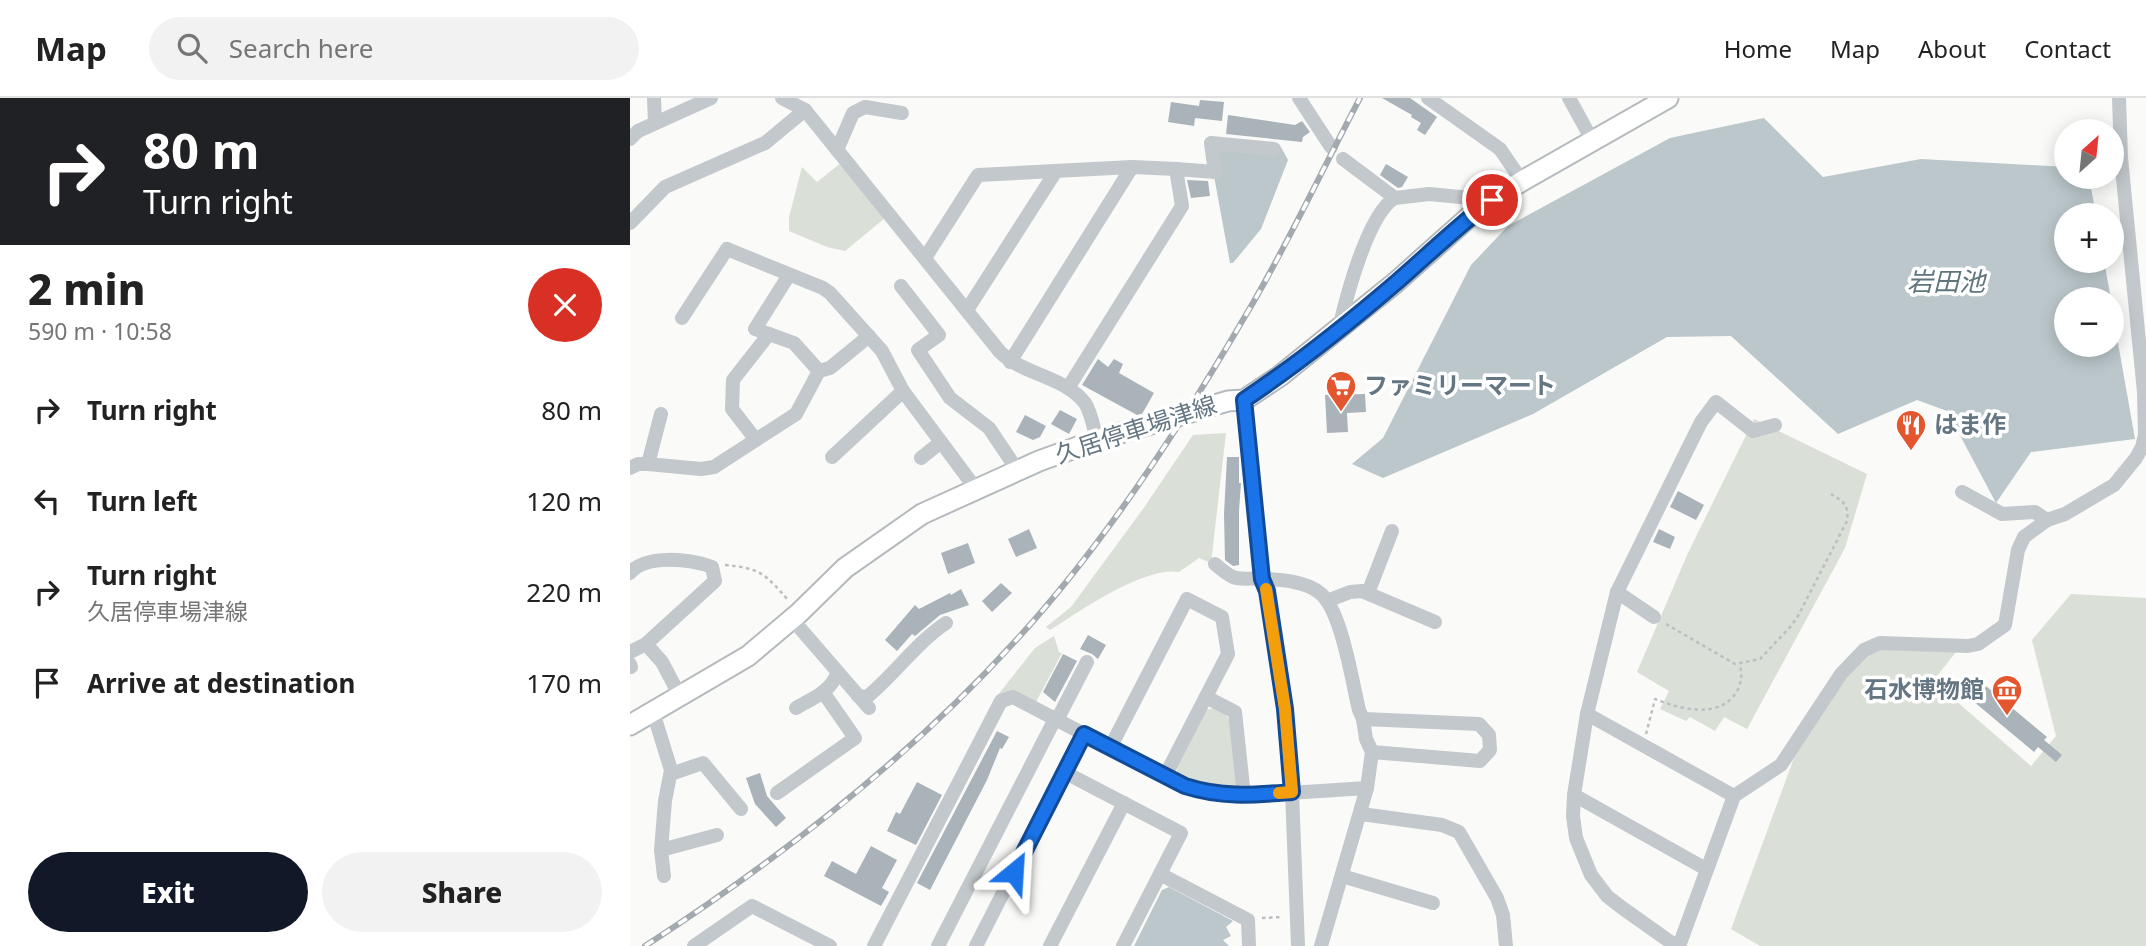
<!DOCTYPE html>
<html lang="en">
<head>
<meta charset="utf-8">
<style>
	:root { --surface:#fff; --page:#f2f2f2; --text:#222; --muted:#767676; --line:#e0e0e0; --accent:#111827 }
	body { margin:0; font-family:"Noto Sans","Noto Sans JP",sans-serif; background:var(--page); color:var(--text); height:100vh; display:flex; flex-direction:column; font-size:26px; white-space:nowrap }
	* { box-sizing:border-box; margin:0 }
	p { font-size:23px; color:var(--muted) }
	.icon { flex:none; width:38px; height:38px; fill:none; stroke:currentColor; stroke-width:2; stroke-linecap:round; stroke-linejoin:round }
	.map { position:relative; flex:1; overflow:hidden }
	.drawer { display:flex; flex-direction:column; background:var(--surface); width:630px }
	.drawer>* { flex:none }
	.hud { background:#202124; color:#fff; overflow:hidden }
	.needle { width:46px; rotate:27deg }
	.tools { position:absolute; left:1424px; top:21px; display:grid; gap:14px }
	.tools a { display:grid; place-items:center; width:70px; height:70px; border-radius:50%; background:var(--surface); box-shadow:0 4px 18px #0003; font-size:35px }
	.pin { position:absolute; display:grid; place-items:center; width:60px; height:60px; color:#fff; margin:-30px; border:4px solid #fff; border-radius:50%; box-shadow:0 2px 7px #0007 }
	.me { position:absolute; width:77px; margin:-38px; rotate:27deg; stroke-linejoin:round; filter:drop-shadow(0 0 5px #0008) }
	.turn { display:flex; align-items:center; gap:24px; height:147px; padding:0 28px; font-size:32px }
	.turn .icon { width:91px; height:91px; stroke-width:2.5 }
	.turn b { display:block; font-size:49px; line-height:60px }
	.round { display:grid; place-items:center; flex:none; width:74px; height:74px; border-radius:37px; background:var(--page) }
	.head { display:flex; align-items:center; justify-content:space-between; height:119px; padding:0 28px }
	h1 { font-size:42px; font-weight:800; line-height:52px }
	.action { display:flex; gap:14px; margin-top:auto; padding:14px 28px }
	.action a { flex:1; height:80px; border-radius:42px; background:var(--accent); color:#fff; font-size:28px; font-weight:800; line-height:80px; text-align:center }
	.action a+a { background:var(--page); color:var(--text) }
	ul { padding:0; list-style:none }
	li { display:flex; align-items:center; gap:21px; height:91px; padding:0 28px }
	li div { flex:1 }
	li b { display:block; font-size:26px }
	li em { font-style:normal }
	header { display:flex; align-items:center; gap:42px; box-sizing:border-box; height:98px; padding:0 35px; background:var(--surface); border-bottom:2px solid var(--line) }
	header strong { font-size:33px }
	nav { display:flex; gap:38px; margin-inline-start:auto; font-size:24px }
	.search { width:490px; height:63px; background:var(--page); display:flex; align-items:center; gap:18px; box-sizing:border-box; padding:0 24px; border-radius:38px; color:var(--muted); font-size:26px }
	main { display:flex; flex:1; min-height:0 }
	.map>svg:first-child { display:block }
	.green { fill:#dadfd7 }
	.water { fill:#bbc7cb }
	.building { fill:#aab3b9 }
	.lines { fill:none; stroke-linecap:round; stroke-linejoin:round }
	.major-casing { stroke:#b5babe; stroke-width:23 }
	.path { stroke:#bbbfc2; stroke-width:2.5; stroke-dasharray:3.5 3.5; stroke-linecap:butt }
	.minor { stroke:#c3c8cc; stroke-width:14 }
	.major { stroke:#fff; stroke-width:19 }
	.rail-casing { stroke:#a2aab0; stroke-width:6 }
	.rail { stroke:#fff; stroke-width:3.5; stroke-dasharray:10; stroke-linecap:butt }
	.route-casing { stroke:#114b97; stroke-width:18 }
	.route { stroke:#1a73e8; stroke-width:12 }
	.slow { stroke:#f59e0b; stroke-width:12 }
	.labels { text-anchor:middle; stroke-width:7; stroke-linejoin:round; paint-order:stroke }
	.poi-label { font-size:24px; font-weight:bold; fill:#657683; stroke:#fff; text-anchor:start }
	.street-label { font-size:24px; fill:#657683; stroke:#fff }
	.water-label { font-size:26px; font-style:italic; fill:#60757c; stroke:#fff }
</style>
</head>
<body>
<header>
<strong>Map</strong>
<div class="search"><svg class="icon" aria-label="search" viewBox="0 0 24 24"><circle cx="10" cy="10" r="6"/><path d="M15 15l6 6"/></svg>Search here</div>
<nav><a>Home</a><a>Map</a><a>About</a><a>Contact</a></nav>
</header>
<main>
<section class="drawer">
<div class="hud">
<div class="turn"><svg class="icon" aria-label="right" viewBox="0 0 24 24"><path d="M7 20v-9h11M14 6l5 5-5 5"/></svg><div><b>80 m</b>Turn right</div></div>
</div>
<div class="head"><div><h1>2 min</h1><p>590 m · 10:58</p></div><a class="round" style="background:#d93025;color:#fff"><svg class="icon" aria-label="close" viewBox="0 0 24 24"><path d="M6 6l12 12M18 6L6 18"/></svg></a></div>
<ul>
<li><svg class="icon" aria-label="right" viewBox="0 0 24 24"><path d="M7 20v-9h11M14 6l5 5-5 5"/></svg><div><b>Turn right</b></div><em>80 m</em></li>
<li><svg class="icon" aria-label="left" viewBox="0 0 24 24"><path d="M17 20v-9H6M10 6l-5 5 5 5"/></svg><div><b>Turn left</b></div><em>120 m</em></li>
<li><svg class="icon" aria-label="right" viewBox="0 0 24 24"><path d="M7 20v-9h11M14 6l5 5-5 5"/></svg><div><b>Turn right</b><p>久居停車場津線</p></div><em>220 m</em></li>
<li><svg class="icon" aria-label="arrive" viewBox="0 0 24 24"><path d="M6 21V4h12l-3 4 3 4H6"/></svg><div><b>Arrive at destination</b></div><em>170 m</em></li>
</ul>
<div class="action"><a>Exit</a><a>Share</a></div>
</section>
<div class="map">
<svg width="1516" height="848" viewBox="0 0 1516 848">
	<rect width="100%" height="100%" fill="#fafaf8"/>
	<g class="green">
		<path d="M212,64L255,120L215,153L197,149L159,133V119L172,69L187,84Z"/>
		<path d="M1124,321L1237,376L1215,450L1117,631L1094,619L1085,633L1060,619L1056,623L1030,611L1039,593L1007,574L1058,455Z"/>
		<path d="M596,335L581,465L569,460L549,474C514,468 450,513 420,532L416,529L441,509L513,411L563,337Z"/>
		<path d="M1441,496L1516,500V848H1130L1101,831L1164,660L1215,582L1238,556L1257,550L1326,554L1303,583L1401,668L1426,638L1402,542Z"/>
		<path d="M424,538L429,554L432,555L406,604L383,593L367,598L405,550Z"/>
		<path d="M584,610L595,616L600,623L607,686L600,692L578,689L549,679L546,670L576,612Z"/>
	</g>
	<g class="water">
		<path d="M1134,20L1193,79L1291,61L1437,69V79H1459L1466,117H1437V163H1474L1481,201H1437V247H1482V211L1505,341L1401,354L1366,405L1317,313L1287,302L1208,336L1101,238L1037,239L903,316L753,380L722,366L753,340L841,167L878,128L1040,40Z"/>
		<path d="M647,49H651L658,62L631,131L603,165H600L584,78V52Z"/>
		<path d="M539,789L603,823L596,829L601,838L593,842L599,848H504L532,792Z"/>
	</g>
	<g class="building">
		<path d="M752,0H780L807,19L795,37L787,32L791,25L781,19L782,17Z"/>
		<path d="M570,2L594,4L592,23L565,20L564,28L538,24L541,4L569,8Z"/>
		<path d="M598,17L665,27L672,23L680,34L673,39L672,44L596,36Z"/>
		<path d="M756,66L778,79L772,89L768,90L750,77Z"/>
		<path d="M557,82L578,83L580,98L561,100Z"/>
		<path d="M468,261L478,269L484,261L493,266L489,275L524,295L512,316L507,317L452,287Z"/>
		<path d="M735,296L736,314L717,315L718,334L697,335L695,297Z"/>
		<path d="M430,312L447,321L439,336L421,326Z"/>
		<path d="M395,317L416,328L410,339L403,342L386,334Z"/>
		<path d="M597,359H609V385H611L609,413V467L603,468L595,462L594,416Z"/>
		<path d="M1048,393L1074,407L1066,422L1040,409Z"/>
		<path d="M399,431L407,450L386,459L378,441Z"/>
		<path d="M1029,431L1045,439L1040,451L1023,444Z"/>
		<path d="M338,445L345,465L318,476L311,455Z"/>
		<path d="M371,485L382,495L362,514L352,503Z"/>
		<path d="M331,491L339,507L310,517L285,538L282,536L267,553L255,542L285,507L289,511L320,495L321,497Z"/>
		<path d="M458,537L476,547L468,561L462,556L450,551Z"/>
		<path d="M433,556L447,563L425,604L413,594Z"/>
		<path d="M1350,583L1417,639L1414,642L1432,657L1426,664L1408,649L1404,654L1337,598Z"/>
		<path d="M367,633L379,639L372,651L370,650L357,682L300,792L287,785Z"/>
		<path d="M130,675L137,698L156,720L146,729L125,706L116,680Z"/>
		<path d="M287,684L312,697L286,747L257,733L266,714L270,716Z"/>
		<path d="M241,748L267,762L252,790L259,794L251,808L194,778L202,763L226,776Z"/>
	</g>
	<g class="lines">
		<g class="major-casing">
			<path id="major" d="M0,627L118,558L169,515L215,470L292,416L409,363L467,342L598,303L614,302L650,278L765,185L839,119L862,102L892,83L1038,0"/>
		</g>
		<g class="path">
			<path d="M95,467C131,470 136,477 159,503"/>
			<path d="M1036,526L1105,566L1130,561L1161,528L1168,518L1217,423C1219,407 1214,404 1201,396"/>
			<path d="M1016,636L1025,601C1050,611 1090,622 1107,593C1112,584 1112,576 1110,566"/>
			<path d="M632,820L653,819"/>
		</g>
		<g class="minor">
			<path d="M24,0L25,25"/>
			<path d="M669,0L701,49"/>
			<path d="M798,0L870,51L892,83"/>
			<path d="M939,0L962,42"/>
			<path d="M175,12L370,254C393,277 434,278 455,305C461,314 464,331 467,342"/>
			<path d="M0,41L8,33L81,0"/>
			<path d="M207,52L223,15L235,9L272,15"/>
			<path d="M713,61L765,100L799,96L862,102"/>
			<path d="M546,71L585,74L581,45L644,51"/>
			<path d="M0,125L35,89L135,45L175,12L152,0"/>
			<path d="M295,160L348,77L502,69L546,71L552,108L438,290"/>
			<path d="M159,177L125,231L164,245L189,273"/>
			<path d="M271,188L309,237L288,252L320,300L359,330L388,373"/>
			<path d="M337,212L426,73"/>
			<path d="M52,220L97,151L193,190L200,195L252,253L273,293L346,391"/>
			<path d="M709,231C716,200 738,115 765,100"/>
			<path d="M380,264L502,69"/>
			<path d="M614,302L632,481L637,493L655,612L662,694L668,848"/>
			<path d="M31,316L18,366L71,371L84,369L166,316L189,273L200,270L239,238"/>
			<path d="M126,342L102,311L103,282L139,236"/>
			<path d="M202,359L273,293"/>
			<path d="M291,360L311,344"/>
			<path d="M0,370L8,366H18"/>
			<path d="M1332,394L1372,416L1405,414L1417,422"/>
			<path d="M585,466C608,486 606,479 634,481C652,482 676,483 690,495C712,513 722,584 729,612L733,621L736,641L742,654L737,690L691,848"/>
			<path d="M0,475C16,456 60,461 82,469L85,483L16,546L0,554"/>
			<path d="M987,494L1024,519"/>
			<path d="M738,495L762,433"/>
			<path d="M697,503L720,494L732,493L805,524"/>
			<path d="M162,521L239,610"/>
			<path d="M16,546L32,564L50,598"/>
			<path d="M0,566L1,569"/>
			<path d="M228,598L237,599C265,576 286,545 316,525"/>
			<path d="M576,599L605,614L614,698"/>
			<path d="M166,610C183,600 200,594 207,576"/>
			<path d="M23,614L41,672L35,703L31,752L34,778"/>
			<path d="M957,616L1104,698"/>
			<path d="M733,621L849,626L859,637L860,652L850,663L742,654"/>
			<path d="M427,622L457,564"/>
			<path d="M480,650L557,501L592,519L598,556L535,678"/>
			<path d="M434,674L551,735L493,848"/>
			<path d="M41,676L73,665L111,711"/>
			<path d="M147,695L225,640L193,594"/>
			<path d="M944,697L1076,771"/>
			<path d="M731,716L812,727L829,734L867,800L873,817L876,848"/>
			<path d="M31,752L87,737"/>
			<path d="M530,776L618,822L619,848"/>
			<path d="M712,778L803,805"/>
			<path d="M64,848L122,808L200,848"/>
			<path d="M244,848L371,603L383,599L454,636"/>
			<path d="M308,848L425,621"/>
			<path d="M346,848L454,636L555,688L582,696L614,698L737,690"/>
			<path d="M420,848L494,705"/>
			<path d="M1046,848L991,809L977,798L961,777L946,740L943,718L944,697L957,616L987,494L1071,324L1086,304L1123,333L1145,327"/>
			<path d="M1049,848L1104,698L1151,667L1211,576L1234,552L1250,545L1338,548L1348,546L1375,527L1388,452L1394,439L1417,422L1435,416L1484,387L1506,360L1512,349L1515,337L1514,294L1491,60L1489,0"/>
		</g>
		<use href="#major" class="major"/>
		<g class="rail-casing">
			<path id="rail" d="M15,848C151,760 280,660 389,539C474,446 553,325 617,215C658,146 692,72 730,0"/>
		</g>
		<use href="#rail" class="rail"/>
	</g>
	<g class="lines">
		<g class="route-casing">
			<path id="route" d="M384,774L454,636L555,688C593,700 623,697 662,694L655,611L637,493L632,481L614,302C668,266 719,225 768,183C799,156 829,127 862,102"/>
		</g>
		<use href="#route" class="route"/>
		<path class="slow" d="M636,491L655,611L662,694L649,695"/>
	</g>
	<defs>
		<g id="supermarket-pin" transform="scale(1.575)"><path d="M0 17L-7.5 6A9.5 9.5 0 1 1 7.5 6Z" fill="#e4572e" stroke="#fff"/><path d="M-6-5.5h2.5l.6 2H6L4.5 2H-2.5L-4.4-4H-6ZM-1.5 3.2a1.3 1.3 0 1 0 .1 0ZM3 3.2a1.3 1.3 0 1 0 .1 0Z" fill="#fff"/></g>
		<g id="restaurant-pin" transform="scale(1.575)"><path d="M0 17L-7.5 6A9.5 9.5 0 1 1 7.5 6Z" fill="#e4572e" stroke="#fff"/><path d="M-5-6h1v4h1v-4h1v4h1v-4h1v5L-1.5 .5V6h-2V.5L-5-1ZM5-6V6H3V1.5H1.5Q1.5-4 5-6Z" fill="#fff"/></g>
		<g id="museum-pin" transform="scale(1.575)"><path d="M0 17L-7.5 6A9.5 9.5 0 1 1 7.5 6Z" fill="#e4572e" stroke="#fff"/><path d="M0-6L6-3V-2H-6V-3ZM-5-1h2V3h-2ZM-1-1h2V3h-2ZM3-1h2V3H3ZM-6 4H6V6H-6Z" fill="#fff"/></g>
	</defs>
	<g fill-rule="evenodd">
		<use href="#supermarket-pin" x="711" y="288"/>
		<use href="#restaurant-pin" x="1281" y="327"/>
		<use href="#museum-pin" x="1377" y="592"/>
	</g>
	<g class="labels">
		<g class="poi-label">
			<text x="734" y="296">ファミリーマート</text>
			<text x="1304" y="335">はま作</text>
			<text x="1354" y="600" text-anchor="end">石水博物館</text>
		</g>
		<g class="street-label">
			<text transform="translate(506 332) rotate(-18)" y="8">久居停車場津線</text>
		</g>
		<g class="water-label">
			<text x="1316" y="193">岩田池</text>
		</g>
	</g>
</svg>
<div class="tools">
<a><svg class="needle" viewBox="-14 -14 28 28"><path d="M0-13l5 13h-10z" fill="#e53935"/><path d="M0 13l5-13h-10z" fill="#767676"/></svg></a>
<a>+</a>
<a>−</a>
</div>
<div class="pin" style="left:862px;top:102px;background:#d93025"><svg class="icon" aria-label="arrive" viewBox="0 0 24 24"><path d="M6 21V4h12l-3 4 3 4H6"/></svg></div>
<svg class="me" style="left:384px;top:774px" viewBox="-20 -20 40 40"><path d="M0-17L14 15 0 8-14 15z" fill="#1a73e8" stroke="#fff" stroke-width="4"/></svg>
</div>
</main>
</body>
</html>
